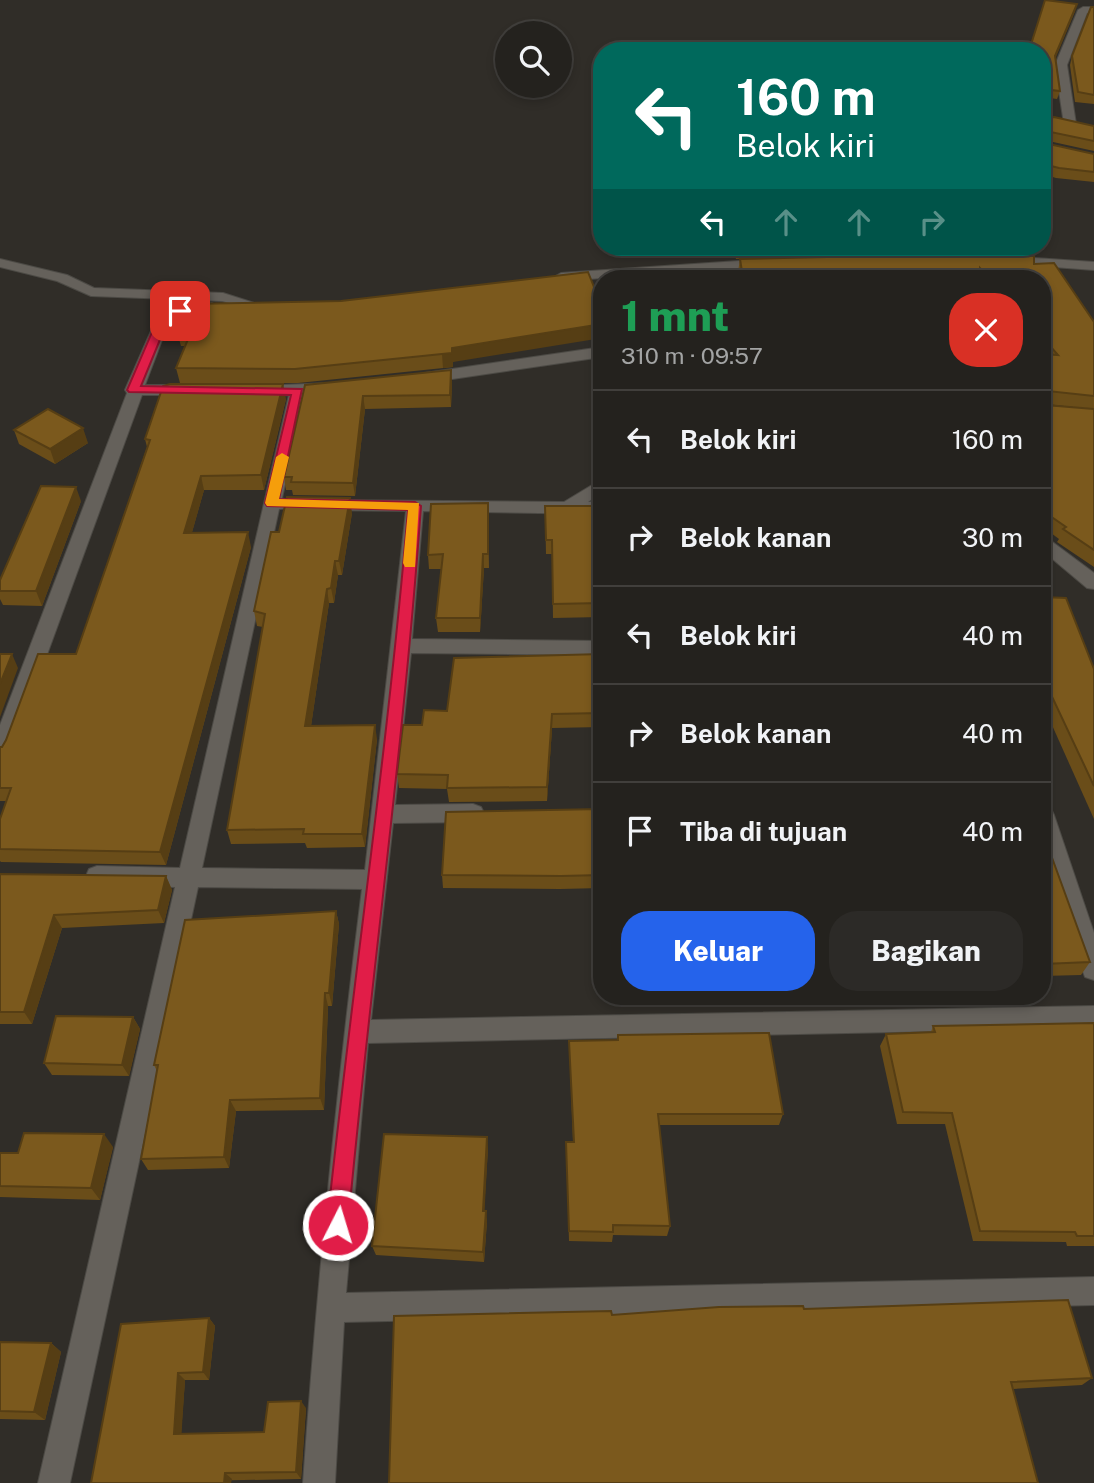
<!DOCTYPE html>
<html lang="id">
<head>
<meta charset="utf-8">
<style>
	:root { --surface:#24221e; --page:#2c2a27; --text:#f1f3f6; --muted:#a3a4a4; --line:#413f3c; --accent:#2563eb }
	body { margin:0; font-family:"Public Sans",sans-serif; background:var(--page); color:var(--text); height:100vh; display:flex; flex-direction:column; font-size:26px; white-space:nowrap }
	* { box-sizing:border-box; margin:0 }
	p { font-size:23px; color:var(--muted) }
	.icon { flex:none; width:38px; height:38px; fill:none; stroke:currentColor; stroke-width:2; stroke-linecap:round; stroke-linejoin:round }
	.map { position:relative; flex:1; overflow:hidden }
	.panel { position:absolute; left:593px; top:270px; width:458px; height:735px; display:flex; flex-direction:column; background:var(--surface); border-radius:28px; box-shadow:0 4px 10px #0003,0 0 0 2px var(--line) }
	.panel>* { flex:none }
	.banner { position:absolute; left:593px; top:42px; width:458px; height:214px; border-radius:28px; box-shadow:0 4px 10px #0003,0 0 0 2px var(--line); background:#00695c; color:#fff; overflow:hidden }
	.controls { position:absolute; left:495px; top:21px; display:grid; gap:14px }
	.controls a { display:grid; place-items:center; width:77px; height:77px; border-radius:50%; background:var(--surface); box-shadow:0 4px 10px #0003,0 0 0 2px var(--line); font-size:35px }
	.pin { position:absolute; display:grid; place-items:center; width:60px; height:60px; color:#fff; margin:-30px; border-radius:14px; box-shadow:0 4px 10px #0006 }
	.me { position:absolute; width:77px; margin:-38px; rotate:5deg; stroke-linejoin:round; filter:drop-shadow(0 0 5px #0008) }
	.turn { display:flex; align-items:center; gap:24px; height:147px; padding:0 28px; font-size:32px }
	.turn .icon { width:91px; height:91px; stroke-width:2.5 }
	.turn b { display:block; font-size:49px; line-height:60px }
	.lanes { display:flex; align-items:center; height:66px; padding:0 28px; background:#0003; justify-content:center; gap:35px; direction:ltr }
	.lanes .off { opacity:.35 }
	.round { display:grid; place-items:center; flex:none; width:74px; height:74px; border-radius:28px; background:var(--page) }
	.headline { display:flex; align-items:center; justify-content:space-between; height:119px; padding:0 28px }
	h1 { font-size:42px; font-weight:800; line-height:52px; color:#1e9e55 }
	.button { display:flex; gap:14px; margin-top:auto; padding:14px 28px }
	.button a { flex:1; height:80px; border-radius:28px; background:var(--accent); color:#fff; font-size:28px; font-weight:800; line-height:80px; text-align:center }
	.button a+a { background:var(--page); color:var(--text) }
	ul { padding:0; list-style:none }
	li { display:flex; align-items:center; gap:21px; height:98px; padding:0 28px; border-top:2px solid var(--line) }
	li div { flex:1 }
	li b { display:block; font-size:26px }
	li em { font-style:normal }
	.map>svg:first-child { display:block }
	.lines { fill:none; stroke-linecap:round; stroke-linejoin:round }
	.minor-casing { stroke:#4c4a45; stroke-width:2 }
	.minor { fill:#65615b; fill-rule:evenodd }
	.wall { fill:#6a4d19; fill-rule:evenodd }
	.shaded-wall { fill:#563e14 }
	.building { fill:#7b591d; stroke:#563e14; stroke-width:2 }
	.route { fill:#e11d48; stroke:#92132f; stroke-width:2 }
	.slow { fill:#f59e0b }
</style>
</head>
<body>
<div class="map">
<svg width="1094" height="1483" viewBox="0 0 1094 1483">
	<rect width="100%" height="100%" fill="#302d28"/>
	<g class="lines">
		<g class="minor-casing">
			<g id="minor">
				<path d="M1083,7H1094V13H1087L1067,65L1076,124L1070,128L1064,124L1055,65L1078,10Z"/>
				<path d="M1005,256L1094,262V270L1000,263V257Z"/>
				<path d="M0,259L67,275L94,288L223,293L267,307L260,311L222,301L91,296L57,281L0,267Z"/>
				<path d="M767,259L774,263L772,266L561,281L554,277L561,273Z"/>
				<path d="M212,303L219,307L217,310L177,317L167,327L145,385H191L199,390L191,395H142L11,753L7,759L0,761V725L127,393L125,390L155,322L167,310Z"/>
				<path d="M602,347V357L425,383L417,378L425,373Z"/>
				<path d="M331,383L339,388L337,391L305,394L282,498L293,504L290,508L279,509L202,868L365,870L406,511L323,510L317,508L314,504L317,500L564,502L602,479V492L588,502H602V514L423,511L412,639L602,641V655L411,653L395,805L473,804L481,807L484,813L481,819L473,822L393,823L371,1020L1094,1006V1028L368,1043L346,1293L1094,1277V1305L344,1322L335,1483H303C317,1284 337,1087 362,889L198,887L70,1483H38L175,887L97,886L89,883L86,876L89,869L97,866L180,868L289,395L258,396L250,391L258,386Z"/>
				<path d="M1043,535L1094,573V589L1087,588L1043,551Z"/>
				<path d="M1043,806L1051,809L1054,815L1094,933V980L1085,977L1082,969L1043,849Z"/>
			</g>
		</g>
		<use href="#minor" class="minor"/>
	</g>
	<g class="wall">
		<path d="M1094,7V104L1075,102L1070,65L1072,56Z"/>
		<path d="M1075,11L1055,58L1060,91L1057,99L1043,97V51Z"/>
		<path d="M1043,118L1094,126V151L1044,140V143L1094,154V182L1056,178L1043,174Z"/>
		<path d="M716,247H1031L1028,255L994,252L736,259L734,251L716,250Z"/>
		<path d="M740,259L1034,264L1094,322V567L1057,542L1059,539L1043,527V278H739L738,272ZM1046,404L1083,408L1046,405Z"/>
		<path d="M588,272L453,362V367L298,383H180L176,368L185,346H181L177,332L341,301Z"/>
		<path d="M452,382L451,407L365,409L355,496L293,495L292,490H286L284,477L305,385Z"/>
		<path d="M286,399L264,490H204L192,532L251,547L166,865L1,862L0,861V819L6,801H0V747H2L76,654L147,447L145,439Z"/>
		<path d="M14,430L88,443L55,464L19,444Z"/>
		<path d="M81,501L42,606L3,605L0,599V580Z"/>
		<path d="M488,503L489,568H484L480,632H438L436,618L441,569H429L428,555Z"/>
		<path d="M545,506H602V617L553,618L552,554H546Z"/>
		<path d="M352,513L342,575H338L334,603H329L311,726L377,739L365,847L307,848L305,843L231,844L227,830L263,627L257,626L254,611L279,532Z"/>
		<path d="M1043,597L1094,669V819L1043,705Z"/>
		<path d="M602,654V727L552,728L547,801L449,802L447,789L399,788L397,774L422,725L447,711Z"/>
		<path d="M602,809V888L560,889L443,888L442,875Z"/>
		<path d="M1043,833L1090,962L1081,975L1043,976Z"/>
		<path d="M0,874L166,876L172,890L164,923L62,928L32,1024H0Z"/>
		<path d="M336,911L339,924L332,1006H328L324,1110L236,1111L229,1168L148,1170L141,1159L157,1071L154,1065Z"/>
		<path d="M133,1017L140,1029L129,1076L52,1075L44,1063Z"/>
		<path d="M1094,1023V1246H1067L1066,1242L973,1241L945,1124H897L880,1046L886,1034L931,1032L933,1026Z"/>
		<path d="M618,1035L783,1114L779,1125H659L670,1226L667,1236L613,1235L612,1242L569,1241L566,1142H573L569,1041L617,1040Z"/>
		<path d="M113,1147L100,1200L0,1197V1153H18Z"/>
		<path d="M488,1148L484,1211L487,1221L484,1262L376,1255L372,1246Z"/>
		<path d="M804,1309L1092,1378L1082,1385L1013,1389L612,1315Z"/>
		<path d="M209,1318L215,1326L209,1380H185L181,1434L264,1432L306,1408L301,1479L91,1483Z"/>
		<path d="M0,1342L51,1343L61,1352L45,1420L0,1419Z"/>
	</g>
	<g class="shaded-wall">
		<path d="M1077,4L1075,11L1053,64L1055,56Z"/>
		<path d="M602,324V338L453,362V367L443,368L442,354L452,348Z"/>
		<path d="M451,370L452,382L451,407L450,395Z"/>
		<path d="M283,384L286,399L264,490L261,475Z"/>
		<path d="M363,396L365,409L355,496L353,483Z"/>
		<path d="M83,428L88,443L55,464L50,449Z"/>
		<path d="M201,476L204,490L188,547L184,533Z"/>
		<path d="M76,487L81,501L42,606L36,591Z"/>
		<path d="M350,498L352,513L342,575L339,561Z"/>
		<path d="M248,532L251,547L166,865L160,852Z"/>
		<path d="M483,554L484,568L480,632V618Z"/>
		<path d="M335,561L338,575L334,603L331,588Z"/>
		<path d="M327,589L329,603L309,740L305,726Z"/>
		<path d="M12,654L18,668L0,717V684Z"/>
		<path d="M552,714V728L547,801V787Z"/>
		<path d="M375,725L377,739L365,847L362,834Z"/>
		<path d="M166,876L172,890L164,923L158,910Z"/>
		<path d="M336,911L339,924L332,1006L329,993Z"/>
		<path d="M54,915L62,928L32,1024L24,1012Z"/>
		<path d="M325,993L328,1006L324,1110L320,1098Z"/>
		<path d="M133,1017L140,1029L129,1076L122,1065Z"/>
		<path d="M230,1100L236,1111L229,1168L224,1157Z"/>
		<path d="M104,1134L113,1147L100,1200L91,1188Z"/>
		<path d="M487,1137L488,1148L484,1221L483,1211Z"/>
		<path d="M486,1211L487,1221L484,1262L483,1252Z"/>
		<path d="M209,1318L215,1326L209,1380L203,1372Z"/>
		<path d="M51,1343L61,1352L45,1420L34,1412Z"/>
		<path d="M178,1373L185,1380L181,1441L174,1434Z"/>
		<path d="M301,1401L306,1408L301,1479L296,1472Z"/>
		<path d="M225,1473L232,1479L231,1483H224Z"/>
	</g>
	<g class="building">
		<path d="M1045,0L1077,4L1055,56L1060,91L1043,89V51H1029Z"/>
		<path d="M1091,7H1094V95L1078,92L1072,56Z"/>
		<path d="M1054,117L1094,126V141L1046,131L1043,134L1044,143L1094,154V172L1059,168L1043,164V118Z"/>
		<path d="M998,253L1034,256V264L1054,263L1094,322V396L1048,391L1046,405L1094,409V550L1063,529L1066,527L1043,511V354L1058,355L1043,338V278H989L980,268V278H743L740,259Z"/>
		<path d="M588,272L596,292L602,302V324L452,348V353L442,354L295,369L176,368L191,332H177L188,304L341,301Z"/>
		<path d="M451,370L450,395L363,396L353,483L291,482L292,477H284L305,385Z"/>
		<path d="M170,384H283L261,475L201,476L184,533L248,532L160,852L0,849V819L11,788H0V747H2L6,740L38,654H76L150,440L145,439L163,386Z"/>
		<path d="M48,409L83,428L50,449L14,430Z"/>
		<path d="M41,486L76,487L36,591H0V580Z"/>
		<path d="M287,497L350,498L339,561H335L331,588L327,589L305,726L375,725L362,834H303L304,829L227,830L265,614L254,611L271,532H279Z"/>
		<path d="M488,503V554H483L480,618H436L443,554L428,555L431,504Z"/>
		<path d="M545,506H602V603L553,604L552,540H546Z"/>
		<path d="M1043,597L1066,598L1094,669V786L1047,686H1043Z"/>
		<path d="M0,654H12L0,684Z"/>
		<path d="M602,654V713L552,714L547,787L447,788L448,775L397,774L403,725H422L424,710L447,711L454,658Z"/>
		<path d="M602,809V875L561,876L442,875L446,812Z"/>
		<path d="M1043,833L1090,962L1043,964Z"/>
		<path d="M0,874L166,876L158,910L54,915L24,1012H0Z"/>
		<path d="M336,911L329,993H325L320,1098L230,1100L224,1157L141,1159L158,1065H154L185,920Z"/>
		<path d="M56,1016L133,1017L122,1065L44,1063Z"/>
		<path d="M1094,1023V1236H1077L1075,1232L980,1231L952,1113L903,1112L886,1034L935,1032L933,1026Z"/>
		<path d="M769,1033L783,1114H658L670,1226L613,1225V1232L569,1231L566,1142H574L569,1041L618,1040V1035Z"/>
		<path d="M24,1133L104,1134L91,1188L0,1186V1153H18Z"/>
		<path d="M384,1134L487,1137L483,1211H486L483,1252L372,1246Z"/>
		<path d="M1068,1300L1092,1378L1011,1382L1038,1483H389L394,1316L611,1311L612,1315L719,1307L803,1306L804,1309Z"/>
		<path d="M209,1318L203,1372L178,1373L174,1434L264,1432L268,1402L301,1401L296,1472L225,1473L224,1483H91L121,1324Z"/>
		<path d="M0,1342L51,1343L34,1412L0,1411Z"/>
	</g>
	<path class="route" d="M180,307L186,311L166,325L141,386L302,389L279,499L415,502L421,506C404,746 370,985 348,1225L345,1233L338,1236L330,1233L327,1225C352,987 388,749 408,510L267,506L265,503L291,395L129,392L127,390L155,325L161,315Z"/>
	<path class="slow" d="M282,453L289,457L279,499L419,503L415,567H405L403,563L408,510L267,506L265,503L276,457Z"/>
</svg>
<div class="controls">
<a><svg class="icon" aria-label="search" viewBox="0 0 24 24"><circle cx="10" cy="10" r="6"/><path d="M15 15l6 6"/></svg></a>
</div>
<div class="pin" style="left:180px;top:311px;background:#d93025"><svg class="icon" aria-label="arrive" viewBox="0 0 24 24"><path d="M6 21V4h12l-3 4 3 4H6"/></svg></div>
<svg class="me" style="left:338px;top:1225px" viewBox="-20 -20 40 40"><circle r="17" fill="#e11d48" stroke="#fff" stroke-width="3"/><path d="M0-11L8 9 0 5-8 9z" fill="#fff"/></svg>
<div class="banner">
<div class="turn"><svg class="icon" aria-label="left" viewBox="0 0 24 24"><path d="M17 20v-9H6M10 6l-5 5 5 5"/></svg><div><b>160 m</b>Belok kiri</div></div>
<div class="lanes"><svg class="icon" aria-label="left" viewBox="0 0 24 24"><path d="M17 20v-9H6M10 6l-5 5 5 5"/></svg><svg class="icon off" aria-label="ahead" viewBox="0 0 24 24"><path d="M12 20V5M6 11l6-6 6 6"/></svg><svg class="icon off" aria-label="ahead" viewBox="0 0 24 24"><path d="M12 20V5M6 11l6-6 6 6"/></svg><svg class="icon off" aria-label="right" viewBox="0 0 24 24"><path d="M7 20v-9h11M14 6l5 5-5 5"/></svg></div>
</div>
<section class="panel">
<div class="headline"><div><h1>1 mnt</h1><p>310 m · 09:57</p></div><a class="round" style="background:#d93025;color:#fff"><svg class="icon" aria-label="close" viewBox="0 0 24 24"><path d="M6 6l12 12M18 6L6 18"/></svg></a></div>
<ul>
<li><svg class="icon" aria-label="left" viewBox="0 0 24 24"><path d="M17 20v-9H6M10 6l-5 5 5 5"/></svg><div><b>Belok kiri</b></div><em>160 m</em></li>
<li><svg class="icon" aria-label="right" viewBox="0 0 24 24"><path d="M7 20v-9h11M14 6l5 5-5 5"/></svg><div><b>Belok kanan</b></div><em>30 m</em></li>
<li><svg class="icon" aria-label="left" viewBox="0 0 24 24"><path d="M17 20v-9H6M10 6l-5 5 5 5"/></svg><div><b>Belok kiri</b></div><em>40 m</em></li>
<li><svg class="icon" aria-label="right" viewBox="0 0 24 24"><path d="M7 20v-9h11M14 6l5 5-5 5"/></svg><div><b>Belok kanan</b></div><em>40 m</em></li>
<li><svg class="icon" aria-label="arrive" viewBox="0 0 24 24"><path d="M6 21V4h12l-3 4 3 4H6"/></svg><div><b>Tiba di tujuan</b></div><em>40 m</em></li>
</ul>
<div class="button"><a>Keluar</a><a>Bagikan</a></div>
</section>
</div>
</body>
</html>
